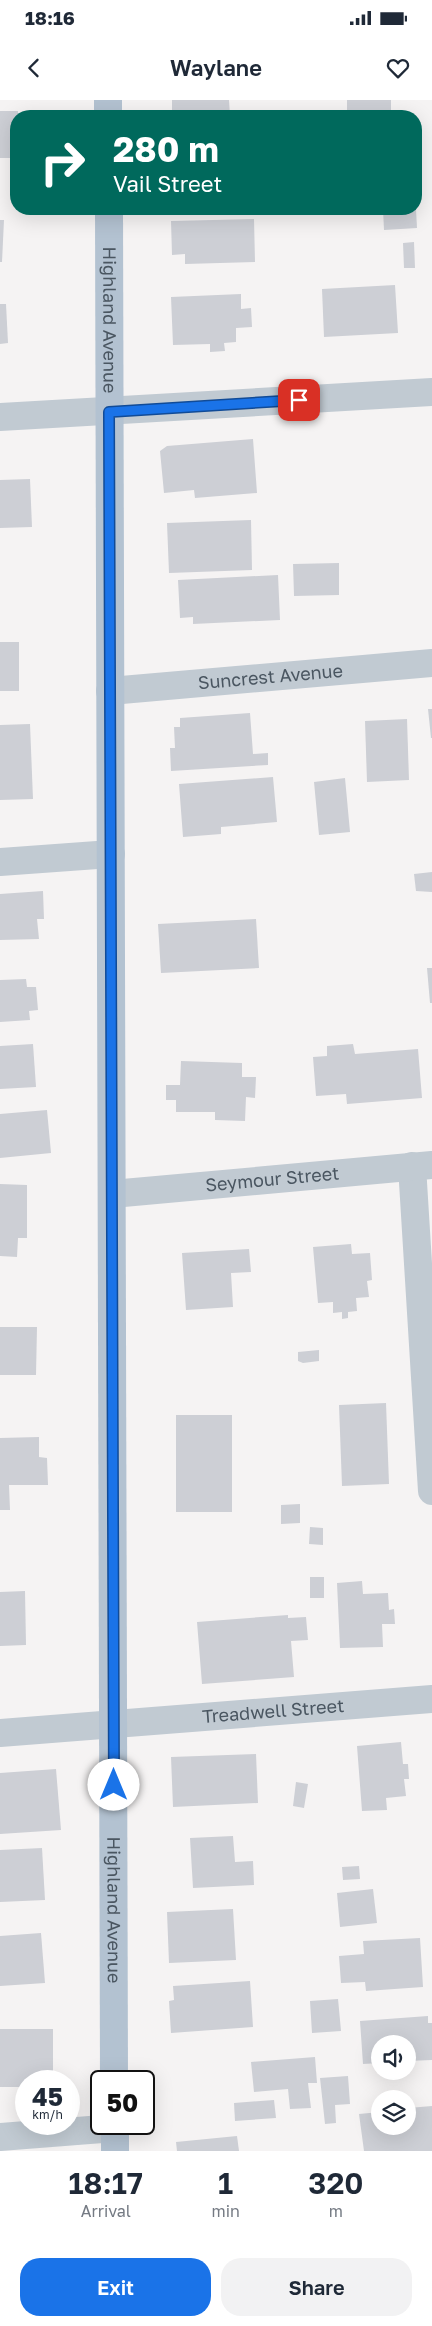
<!DOCTYPE html>
<html lang="en">
<head>
<meta charset="utf-8">
<style>
	:root { --surface:#fff; --page:#f2f2f3; --text:#1f2937; --muted:#747a83; --accent:#1a73e8 }
	body { margin:0; font-family:"Golos Text",sans-serif; background:var(--page); color:var(--text); height:100vh; display:flex; flex-direction:column; font-size:19px; white-space:nowrap }
	* { box-sizing:border-box; margin:0 }
	p { font-size:16px; color:var(--muted) }
	.icon { flex:none; width:28px; height:28px; fill:none; stroke:currentColor; stroke-width:2; stroke-linecap:round; stroke-linejoin:round }
	.map { position:relative; height:2051px; overflow:hidden }
	.panel { display:flex; flex-direction:column; background:var(--surface); flex:1 }
	.panel>* { flex:none }
	.top-card { position:absolute; left:10px; top:10px; width:412px; height:105px; border-radius:20px; box-shadow:0 5px 20px #0002; background:#00695c; color:#fff; overflow:hidden }
	.buttons { position:absolute; left:371px; top:1935px; display:grid; gap:10px }
	.buttons a { display:grid; place-items:center; width:45px; height:45px; border-radius:50%; background:var(--surface); box-shadow:0 5px 20px #0002; font-size:25px }
	.speed { position:absolute; left:15px; top:1970px; display:flex; gap:10px; font-size:25px; font-weight:700; text-align:center }
	.speed>* { display:grid; place-content:center; width:65px; height:65px; border-radius:50%; background:var(--surface); box-shadow:0 5px 20px #0002; line-height:1 }
	.speed small { font-size:12px; font-weight:400 }
	.speed .limit { border:2px solid #111; border-radius:8px; background:#fff; color:#111 }
	.pin { position:absolute; display:grid; place-items:center; width:42px; height:42px; color:#fff; margin:-21px; border-radius:10px; box-shadow:0 2px 8px #0006 }
	.me { position:absolute; width:55px; margin:-28px; rotate:0deg; stroke-linejoin:round; filter:drop-shadow(0 0 4px #0008) }
	.turn { display:flex; align-items:center; gap:18px; height:105px; padding:0 20px; font-size:22px }
	.turn .icon { width:65px; height:65px; stroke-width:2.5 }
	.turn b { display:block; font-size:35px; line-height:42px }
	.eta { display:flex; justify-content:space-evenly; align-items:center; height:85px; text-align:center }
	.eta b { font-size:30px; font-weight:600; line-height:35px }
	.cta { display:flex; gap:10px; margin-top:auto; padding:10px 20px }
	.cta a { flex:1; height:58px; border-radius:20px; background:var(--accent); color:#fff; font-size:20px; font-weight:600; line-height:58px; text-align:center }
	.cta a+a { background:var(--page); color:var(--text) }
	.status { display:flex; justify-content:space-between; align-items:center; height:35px; padding:0 25px; background:var(--surface); direction:ltr }
	.status svg { height:14px; fill:currentColor }
	header { display:flex; justify-content:space-between; align-items:center; height:65px; padding:0 20px; background:var(--surface); font-size:22px; font-weight:600 }
	.map>svg:first-child { display:block }
	.building { fill:#cdcfd5 }
	.lines { fill:none; stroke-linecap:round; stroke-linejoin:round }
	.minor { stroke:#c1cad2; stroke-width:28 }
	.major { stroke:#b3c2d1; stroke-width:28 }
	.route-casing { stroke:#114b97; stroke-width:12 }
	.route { stroke:#1a73e8; stroke-width:9 }
	.labels { text-anchor:middle; stroke-width:4.5; stroke-linejoin:round; paint-order:stroke }
	.street-label { font-size:18px; fill:#4a5661; stroke:#fff }
</style>
</head>
<body>
<div class="status"><b>18:16</b><svg viewBox="0 0 49 12"><path d="M0 12V9h3v3zM5 12V6h3v6zM10 12V3h3v9zM15 12V0h3v12zM26 1h20v11H26zM47 4h2v5h-2z"/></svg></div>
<header><svg class="icon" aria-label="back" viewBox="0 0 24 24"><path d="M15 5l-7 7 7 7"/></svg>Waylane<svg class="icon" aria-label="heart" viewBox="0 0 24 24"><path d="M12 20l-8-8c-3-5 5-10 8-4 3-6 11-1 8 4z"/></svg></header>
<div class="map">
<svg width="432" height="2051" viewBox="0 0 432 2051">
	<rect width="100%" height="100%" fill="#f5f3f3"/>
	<g class="building">
		<path d="M172,0H229L230,16H172Z"/>
		<rect x="347" y="0" width="44" height="16"/>
		<path d="M0,11H18L16,58H0Z"/>
		<path d="M420,54V87H416V55Z"/>
		<path d="M383,109H416L417,128L384,130Z"/>
		<path d="M254,119L255,162L185,164V154L172,155L171,121Z"/>
		<path d="M0,120H4L2,162H0Z"/>
		<path d="M414,142L415,168H404L403,143Z"/>
		<path d="M395,185L398,233L324,237L322,189Z"/>
		<path d="M241,194V209L251,208L252,227L236,228V242L224,243L225,251L210,252V244L173,245L171,197Z"/>
		<path d="M0,204H6L8,243L0,244Z"/>
		<path d="M253,339L257,393L195,398L194,390L164,393L160,351L167,346Z"/>
		<path d="M30,379L32,427L0,428V380Z"/>
		<path d="M251,420L252,470L169,473L167,423Z"/>
		<path d="M339,463V495L294,496L293,464Z"/>
		<path d="M278,475L280,520L193,524V517L180,518L178,480Z"/>
		<rect x="0" y="542" width="19" height="49"/>
		<path d="M428,609H432V638H431Z"/>
		<path d="M250,613L253,654L268,653V665L171,671L170,648H175L174,627H180V618Z"/>
		<path d="M407,619L409,680L367,682L365,621Z"/>
		<path d="M30,624L33,699L0,700V625Z"/>
		<path d="M273,677L277,722L221,727V734L183,737L179,684Z"/>
		<path d="M345,678L350,732L319,735L314,682Z"/>
		<path d="M432,772V792L416,791L414,774Z"/>
		<path d="M43,791L44,819H37L39,839L0,840V794Z"/>
		<path d="M256,819L259,868L161,873L158,824Z"/>
		<path d="M427,868H432V903H430Z"/>
		<path d="M26,879L27,887H36L38,910L29,911L30,920L0,922V880Z"/>
		<path d="M33,944L36,987L0,989V946Z"/>
		<path d="M353,944L355,954L418,949L422,998L347,1004L346,994L316,996L313,957L327,956V946Z"/>
		<path d="M181,961L242,963V977H256L255,998L246,997L245,1021L215,1020V1012H176V1000H166V985H180Z"/>
		<path d="M47,1010L51,1053L0,1058V1014Z"/>
		<path d="M0,1084L27,1085V1138H18L17,1157L0,1156Z"/>
		<path d="M351,1144L352,1154L370,1153L372,1180L367,1181L369,1197L356,1198L357,1211L348,1212V1218L342,1219V1212L333,1213V1202L318,1203L313,1147Z"/>
		<path d="M249,1149L251,1172L231,1173L233,1207L186,1210L182,1153Z"/>
		<path d="M0,1227H37L36,1275H0Z"/>
		<path d="M319,1250V1261L303,1263L298,1261V1252Z"/>
		<path d="M386,1303L389,1384L342,1386L339,1305Z"/>
		<rect x="176" y="1315" width="56" height="97"/>
		<path d="M39,1337V1357L47,1358L48,1385H9L10,1410H0V1338Z"/>
		<path d="M300,1404V1423L281,1424V1405Z"/>
		<path d="M310,1427L323,1428V1445L309,1444Z"/>
		<rect x="310" y="1477" width="14" height="21"/>
		<path d="M362,1481L363,1494L388,1493L389,1510L394,1509L395,1524H382L383,1547L340,1548L337,1483Z"/>
		<path d="M25,1491L26,1545L0,1546V1492Z"/>
		<path d="M288,1515V1518L306,1517L308,1540L291,1541L294,1577L202,1584L197,1522Z"/>
		<path d="M401,1642L403,1664H408L409,1679H404L406,1696L386,1698L387,1710L362,1711L357,1646Z"/>
		<path d="M256,1654L258,1703L173,1707L171,1657Z"/>
		<path d="M56,1669L61,1730L0,1734V1673Z"/>
		<path d="M296,1682L308,1684L304,1708L293,1706Z"/>
		<path d="M233,1736L235,1762L253,1761L254,1785L193,1788L190,1738Z"/>
		<path d="M42,1748L45,1800L0,1802V1750Z"/>
		<path d="M359,1766L360,1779L343,1780L342,1767Z"/>
		<path d="M373,1789L377,1823L340,1827L337,1793Z"/>
		<path d="M233,1809L236,1860L169,1863L167,1812Z"/>
		<path d="M41,1833L45,1883L0,1886V1836Z"/>
		<path d="M420,1838L423,1887L366,1891L365,1882L341,1883L339,1856L364,1854L363,1841Z"/>
		<path d="M250,1881L253,1927L171,1933L169,1901L174,1900L173,1886Z"/>
		<path d="M338,1899L341,1931L312,1933L310,1901Z"/>
		<path d="M428,1916V1923H432V1960L408,1961V1944H380V1963L363,1964L360,1921Z"/>
		<path d="M0,1929H53V1981H26V1987H0Z"/>
		<path d="M315,1957L317,1983H308L311,2008L290,2009L288,1989L254,1992L251,1962Z"/>
		<path d="M348,1976L350,2004L335,2005L336,2023L325,2024L320,1978Z"/>
		<path d="M274,2000L276,2018L235,2021L234,2003Z"/>
		<path d="M432,2006V2051H364L359,2014L380,2012V2026H408V2008Z"/>
		<path d="M237,2036L239,2051H177L176,2042Z"/>
	</g>
	<g class="lines">
		<g class="minor">
			<path d="M0,317L432,292"/>
			<path id="s1" d="M110,591L432,563"/>
			<path d="M0,762L111,754"/>
			<path d="M412,1066L432,1391"/>
			<path id="s2" d="M112,1094L432,1065"/>
			<path id="s3" d="M0,1633L432,1599"/>
			<path d="M0,2037L115,2028"/>
		</g>
		<g class="major">
			<path d="M108,0V16"/>
			<path id="s4" d="M109,109L114,1981"/>
			<path d="M115,2024V2051"/>
		</g>
	</g>
	<g class="lines">
		<g class="route-casing">
			<path id="route" d="M114,1685L109,312L299,300"/>
		</g>
		<use href="#route" class="route"/>
	</g>
	<g class="labels">
		<g class="street-label">
			<text dy="6" stroke="none"><textPath href="#s4" startOffset="111">Highland Avenue</textPath></text>
			<text dy="6" stroke="none"><textPath href="#s1" startOffset="161">Suncrest Avenue</textPath></text>
			<text dy="6" stroke="none"><textPath href="#s2" startOffset="161">Seymour Street</textPath></text>
			<text dy="6" stroke="none"><textPath href="#s3" startOffset="274">Treadwell Street</textPath></text>
			<text dy="6" stroke="none"><textPath href="#s4" startOffset="1701">Highland Avenue</textPath></text>
		</g>
	</g>
</svg>
<div class="buttons">
<a><svg class="icon" aria-label="sound" viewBox="0 0 24 24"><path d="M4 9h4l5-4v14l-5-4H4zM17 9q2 3 0 6"/></svg></a>
<a><svg class="icon" aria-label="layers" viewBox="0 0 24 24"><path d="M12 4l9 5-9 5-9-5zM3 14l9 5 9-5"/></svg></a>
</div>
<div class="speed"><div>45<small>km/h</small></div><div class="limit">50</div></div>
<div class="pin" style="left:299px;top:300px;background:#d93025"><svg class="icon" aria-label="arrive" viewBox="0 0 24 24"><path d="M6 21V4h12l-3 4 3 4H6"/></svg></div>
<svg class="me" style="left:114px;top:1685px" viewBox="-20 -20 40 40"><circle r="19" fill="#fff"/><path d="M0-13L10 11 0 6-10 11z" fill="#1a73e8"/></svg>
<div class="top-card">
<div class="turn"><svg class="icon" aria-label="right" viewBox="0 0 24 24"><path d="M7 20v-9h11M14 6l5 5-5 5"/></svg><div><b>280 m</b>Vail Street</div></div>
</div>
</div>
<section class="panel">
<div class="eta">
<div><b>18:17</b><p>Arrival</p></div>
<div><b>1</b><p>min</p></div>
<div><b>320</b><p>m</p></div>
</div>
<div class="cta"><a>Exit</a><a>Share</a></div>
</section>
</body>
</html>
